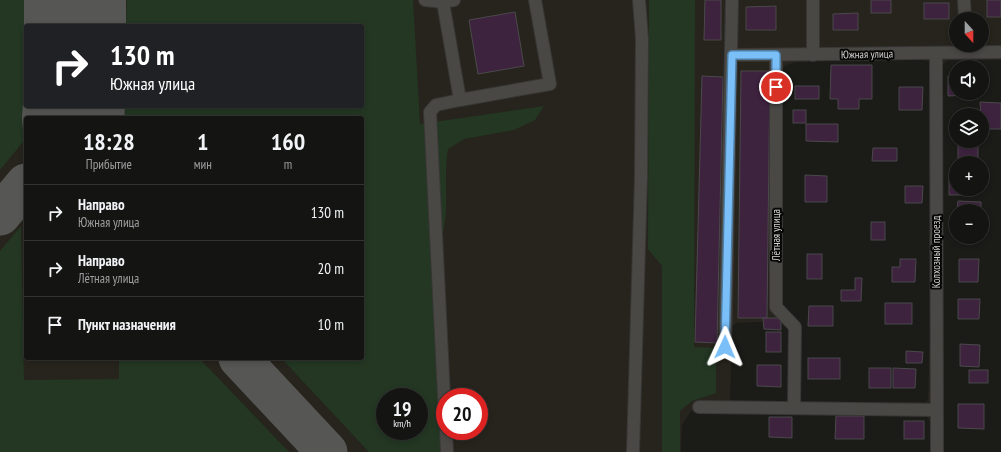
<!DOCTYPE html>
<html lang="ru">
<head>
<meta charset="utf-8">
<style>
	:root { --surface:#141412; --page:#1d1d1b; --text:#f1f3f6; --muted:#9d9e9f; --line:#333332 }
	body { margin:0; font-family:"PT Sans Narrow",sans-serif; background:var(--page); color:var(--text); height:100vh; display:flex; flex-direction:column; font-size:15px; white-space:nowrap }
	* { box-sizing:border-box; margin:0 }
	p { font-size:13px; color:var(--muted) }
	.icon { flex:none; width:22px; height:22px; fill:none; stroke:currentColor; stroke-width:2; stroke-linecap:round; stroke-linejoin:round }
	.map { position:relative; flex:1; overflow:hidden }
	.side { position:absolute; left:24px; top:116px; width:340px; height:244px; display:flex; flex-direction:column; background:var(--surface); border-radius:4px; box-shadow:0 2px 6px #0003,0 0 0 1px var(--line) }
	.side>* { flex:none }
	.banner { position:absolute; left:24px; top:24px; width:340px; height:84px; border-radius:4px; box-shadow:0 2px 6px #0003,0 0 0 1px var(--line); background:#202124; color:#fff; overflow:hidden }
	.needle { width:26px; rotate:159deg }
	.buttons { position:absolute; left:949px; top:12px; display:grid; gap:8px }
	.buttons a { display:grid; place-items:center; width:40px; height:40px; border-radius:50%; background:var(--surface); box-shadow:0 2px 6px #0003,0 0 0 1px var(--line); font-size:20px }
	.speed { position:absolute; left:376px; top:388px; display:flex; gap:8px; font-size:20px; font-weight:700; text-align:center }
	.speed>* { display:grid; place-content:center; width:52px; height:52px; border-radius:50%; background:var(--surface); box-shadow:0 2px 6px #0003,0 0 0 1px var(--line); line-height:1 }
	.speed small { font-size:10px; font-weight:400 }
	.speed .limit { border:6px solid #d22; background:#fff; color:#111 }
	.pin { position:absolute; display:grid; place-items:center; width:34px; height:34px; color:#fff; margin:-17px; border:2px solid #fff; border-radius:50%; box-shadow:0 1px 4px #0007 }
	.me { position:absolute; width:44px; margin:-22px; rotate:1deg; stroke-linejoin:round; filter:drop-shadow(0 0 3px #0008) }
	.turn { display:flex; align-items:center; gap:14px; height:84px; padding:0 20px; font-size:18px }
	.turn .icon { width:52px; height:52px; stroke-width:2.5 }
	.turn b { display:block; font-size:28px; line-height:34px }
	.eta { display:flex; justify-content:space-evenly; align-items:center; height:68px; text-align:center }
	.eta b { font-size:24px; font-weight:600; line-height:28px }
	ul { padding:0; list-style:none }
	li { display:flex; align-items:center; gap:12px; height:56px; padding:0 20px; border-top:1px solid var(--line) }
	li div { flex:1 }
	li b { display:block; font-size:15px }
	li em { font-style:normal }
	.map>svg:first-child { display:block }
	.built { fill:#26241c; fill-rule:evenodd }
	.green { fill:#233723; fill-rule:evenodd }
	.lines { fill:none; stroke-linecap:round; stroke-linejoin:round }
	.taxiway { stroke:#565654; stroke-width:41 }
	.runway { stroke:#565654; stroke-width:102 }
	.building { fill:#3e233f; stroke:#4b494b }
	.minor-casing { stroke:#383736; stroke-width:14 }
	.minor { stroke:#494845; stroke-width:12 }
	.route-casing { stroke:#4f7ca1; stroke-width:10 }
	.route { stroke:#7abff8; stroke-width:7 }
	.labels { text-anchor:middle; stroke-width:4; stroke-linejoin:round; paint-order:stroke }
	.street-label { font-size:11px; fill:#d5d4d3; stroke:#060605 }
</style>
</head>
<body>
<div class="map">
<svg width="1001" height="452" viewBox="0 0 1001 452">
	<rect width="100%" height="100%" fill="#1b1b18"/>
	<path class="built" d="M0,0H1001V60H949L946,61L942,67L944,452H931L930,421L926,416L698,410L691,411L682,425L681,452H0ZM956,19H982V45H956ZM26,26H362V106H26ZM922,60L928,61L931,65V300L928,400L925,402L730,404L732,326L737,323L784,321L780,304L782,70L785,66L795,62ZM26,118H362V358H26ZM385,397H419V431H385ZM445,397H479V431H445Z"/>
	<g class="green">
		<path d="M0,0H25L23,142L0,170Z"/>
		<path d="M127,0H413L420,124L544,106L535,120L514,130L464,139L448,149C443,177 450,208 442,236L446,452H369L281,358H362V118H125V106H362V26H126ZM385,397H419V431H385Z"/>
		<path d="M649,0H695L694,347L716,348V393L692,401L680,411V452H662V266L648,249Z"/>
		<path d="M21,226L24,380L119,379V358H199L289,452H0V251Z"/>
	</g>
	<g class="lines">
		<g class="taxiway">
			<path d="M69,118L73,112"/>
			<path d="M0,215L26,184"/>
			<path d="M239,358L327,452"/>
		</g>
		<g class="runway">
			<path d="M75,26V0"/>
			<path d="M73,118L74,106"/>
		</g>
	</g>
	<g class="building">
		<path d="M705,0H721V40H704Z"/>
		<rect x="871" y="0" width="20" height="13"/>
		<rect x="987" y="0" width="14" height="17"/>
		<rect x="924" y="3" width="25" height="16"/>
		<path d="M776,6V30H746V7Z"/>
		<path d="M515,12L524,66L478,74L469,20Z"/>
		<path d="M858,13V30H833V14Z"/>
		<path d="M831,65H872V99H859V109H838V99H830Z"/>
		<path d="M741,71H770L767,318H738Z"/>
		<path d="M702,76L723,77L717,343L695,342Z"/>
		<path d="M948,76H956V93H969V95L948,96Z"/>
		<rect x="795" y="86" width="24" height="13"/>
		<path d="M899,87H923L922,110H899Z"/>
		<path d="M980,102L1001,103V129H982Z"/>
		<rect x="793" y="110" width="13" height="13"/>
		<path d="M806,124H838V142L806,141Z"/>
		<rect x="958" y="143" width="20" height="20"/>
		<path d="M873,148H897V161H872Z"/>
		<path d="M949,174H956V189H970V195H949Z"/>
		<path d="M805,175L827,176V202H805Z"/>
		<path d="M905,186H923L922,203H905Z"/>
		<path d="M958,201L981,202V211H957Z"/>
		<rect x="871" y="222" width="14" height="18"/>
		<rect x="807" y="254" width="15" height="25"/>
		<path d="M900,259H916L915,282H892V267H900Z"/>
		<path d="M959,259H979L978,282H959Z"/>
		<path d="M855,278H862L861,301H841V290H855Z"/>
		<path d="M958,299H980L979,319H958Z"/>
		<rect x="885" y="303" width="27" height="21"/>
		<path d="M809,306H833V326H808Z"/>
		<path d="M763,318H781V330L764,329Z"/>
		<rect x="766" y="332" width="15" height="20"/>
		<path d="M960,344L980,345L979,367L960,366Z"/>
		<path d="M906,351L923,352L922,363H906Z"/>
		<rect x="808" y="358" width="32" height="21"/>
		<path d="M757,365H781V387L757,386Z"/>
		<rect x="869" y="368" width="22" height="20"/>
		<path d="M893,368L916,369L915,388H893Z"/>
		<rect x="969" y="370" width="19" height="13"/>
		<path d="M958,404H984V429L958,428Z"/>
		<path d="M836,416H864V439H835Z"/>
		<path d="M769,417H792V438L769,437Z"/>
		<rect x="904" y="421" width="20" height="18"/>
	</g>
	<g class="lines">
		<g class="minor-casing">
			<g id="minor">
				<path d="M425,0L443,2L442,0"/>
				<path d="M454,0L443,2L460,100L550,84L535,0"/>
				<path d="M964,0L965,19"/>
				<path d="M936,53L937,452"/>
				<path d="M732,55L1001,52"/>
				<path d="M776,55V307L795,327L794,408"/>
				<path d="M813,55V0"/>
				<path d="M725,347L732,0"/>
				<path d="M699,407L936,410"/>
				<path d="M445,417L430,112L436,105L460,100"/>
				<path d="M446,431L447,452"/>
				<path d="M633,452L641,177L642,39L639,0"/>
			</g>
		</g>
		<use href="#minor" class="minor"/>
	</g>
	<g class="lines">
		<g class="route-casing">
			<path id="route" d="M725,347L732,55H776V87"/>
		</g>
		<use href="#route" class="route"/>
	</g>
	<g class="labels">
		<g class="street-label">
			<text transform="translate(867 54) rotate(-1)" y="4">Южная улица</text>
			<text transform="translate(776 235) rotate(-90)" y="4">Лётная улица</text>
			<text transform="translate(936 252) rotate(-90)" y="4">Колхозный проезд</text>
		</g>
	</g>
</svg>
<div class="buttons">
<a><svg class="needle" viewBox="-14 -14 28 28"><path d="M0-13l5 13h-10z" fill="#e53935"/><path d="M0 13l5-13h-10z" fill="#9d9e9f"/></svg></a>
<a><svg class="icon" aria-label="sound" viewBox="0 0 24 24"><path d="M4 9h4l5-4v14l-5-4H4zM17 9q2 3 0 6"/></svg></a>
<a><svg class="icon" aria-label="layers" viewBox="0 0 24 24"><path d="M12 4l9 5-9 5-9-5zM3 14l9 5 9-5"/></svg></a>
<a>+</a>
<a>−</a>
</div>
<div class="speed"><div>19<small>km/h</small></div><div class="limit">20</div></div>
<div class="pin" style="left:776px;top:87px;background:#d93025"><svg class="icon" aria-label="arrive" viewBox="0 0 24 24"><path d="M6 21V4h12l-3 4 3 4H6"/></svg></div>
<svg class="me" style="left:725px;top:347px" viewBox="-20 -20 40 40"><path d="M0-17L14 15 0 8-14 15z" fill="#7abff8" stroke="#fff" stroke-width="4"/></svg>
<div class="banner">
<div class="turn"><svg class="icon" aria-label="right" viewBox="0 0 24 24"><path d="M7 20v-9h11M14 6l5 5-5 5"/></svg><div><b>130 m</b>Южная улица</div></div>
</div>
<section class="side">
<div class="eta">
<div><b>18:28</b><p>Прибытие</p></div>
<div><b>1</b><p>мин</p></div>
<div><b>160</b><p>m</p></div>
</div>
<ul>
<li><svg class="icon" aria-label="right" viewBox="0 0 24 24"><path d="M7 20v-9h11M14 6l5 5-5 5"/></svg><div><b>Направо</b><p>Южная улица</p></div><em>130 m</em></li>
<li><svg class="icon" aria-label="right" viewBox="0 0 24 24"><path d="M7 20v-9h11M14 6l5 5-5 5"/></svg><div><b>Направо</b><p>Лётная улица</p></div><em>20 m</em></li>
<li><svg class="icon" aria-label="arrive" viewBox="0 0 24 24"><path d="M6 21V4h12l-3 4 3 4H6"/></svg><div><b>Пункт назначения</b></div><em>10 m</em></li>
</ul>
</section>
</div>
</body>
</html>
